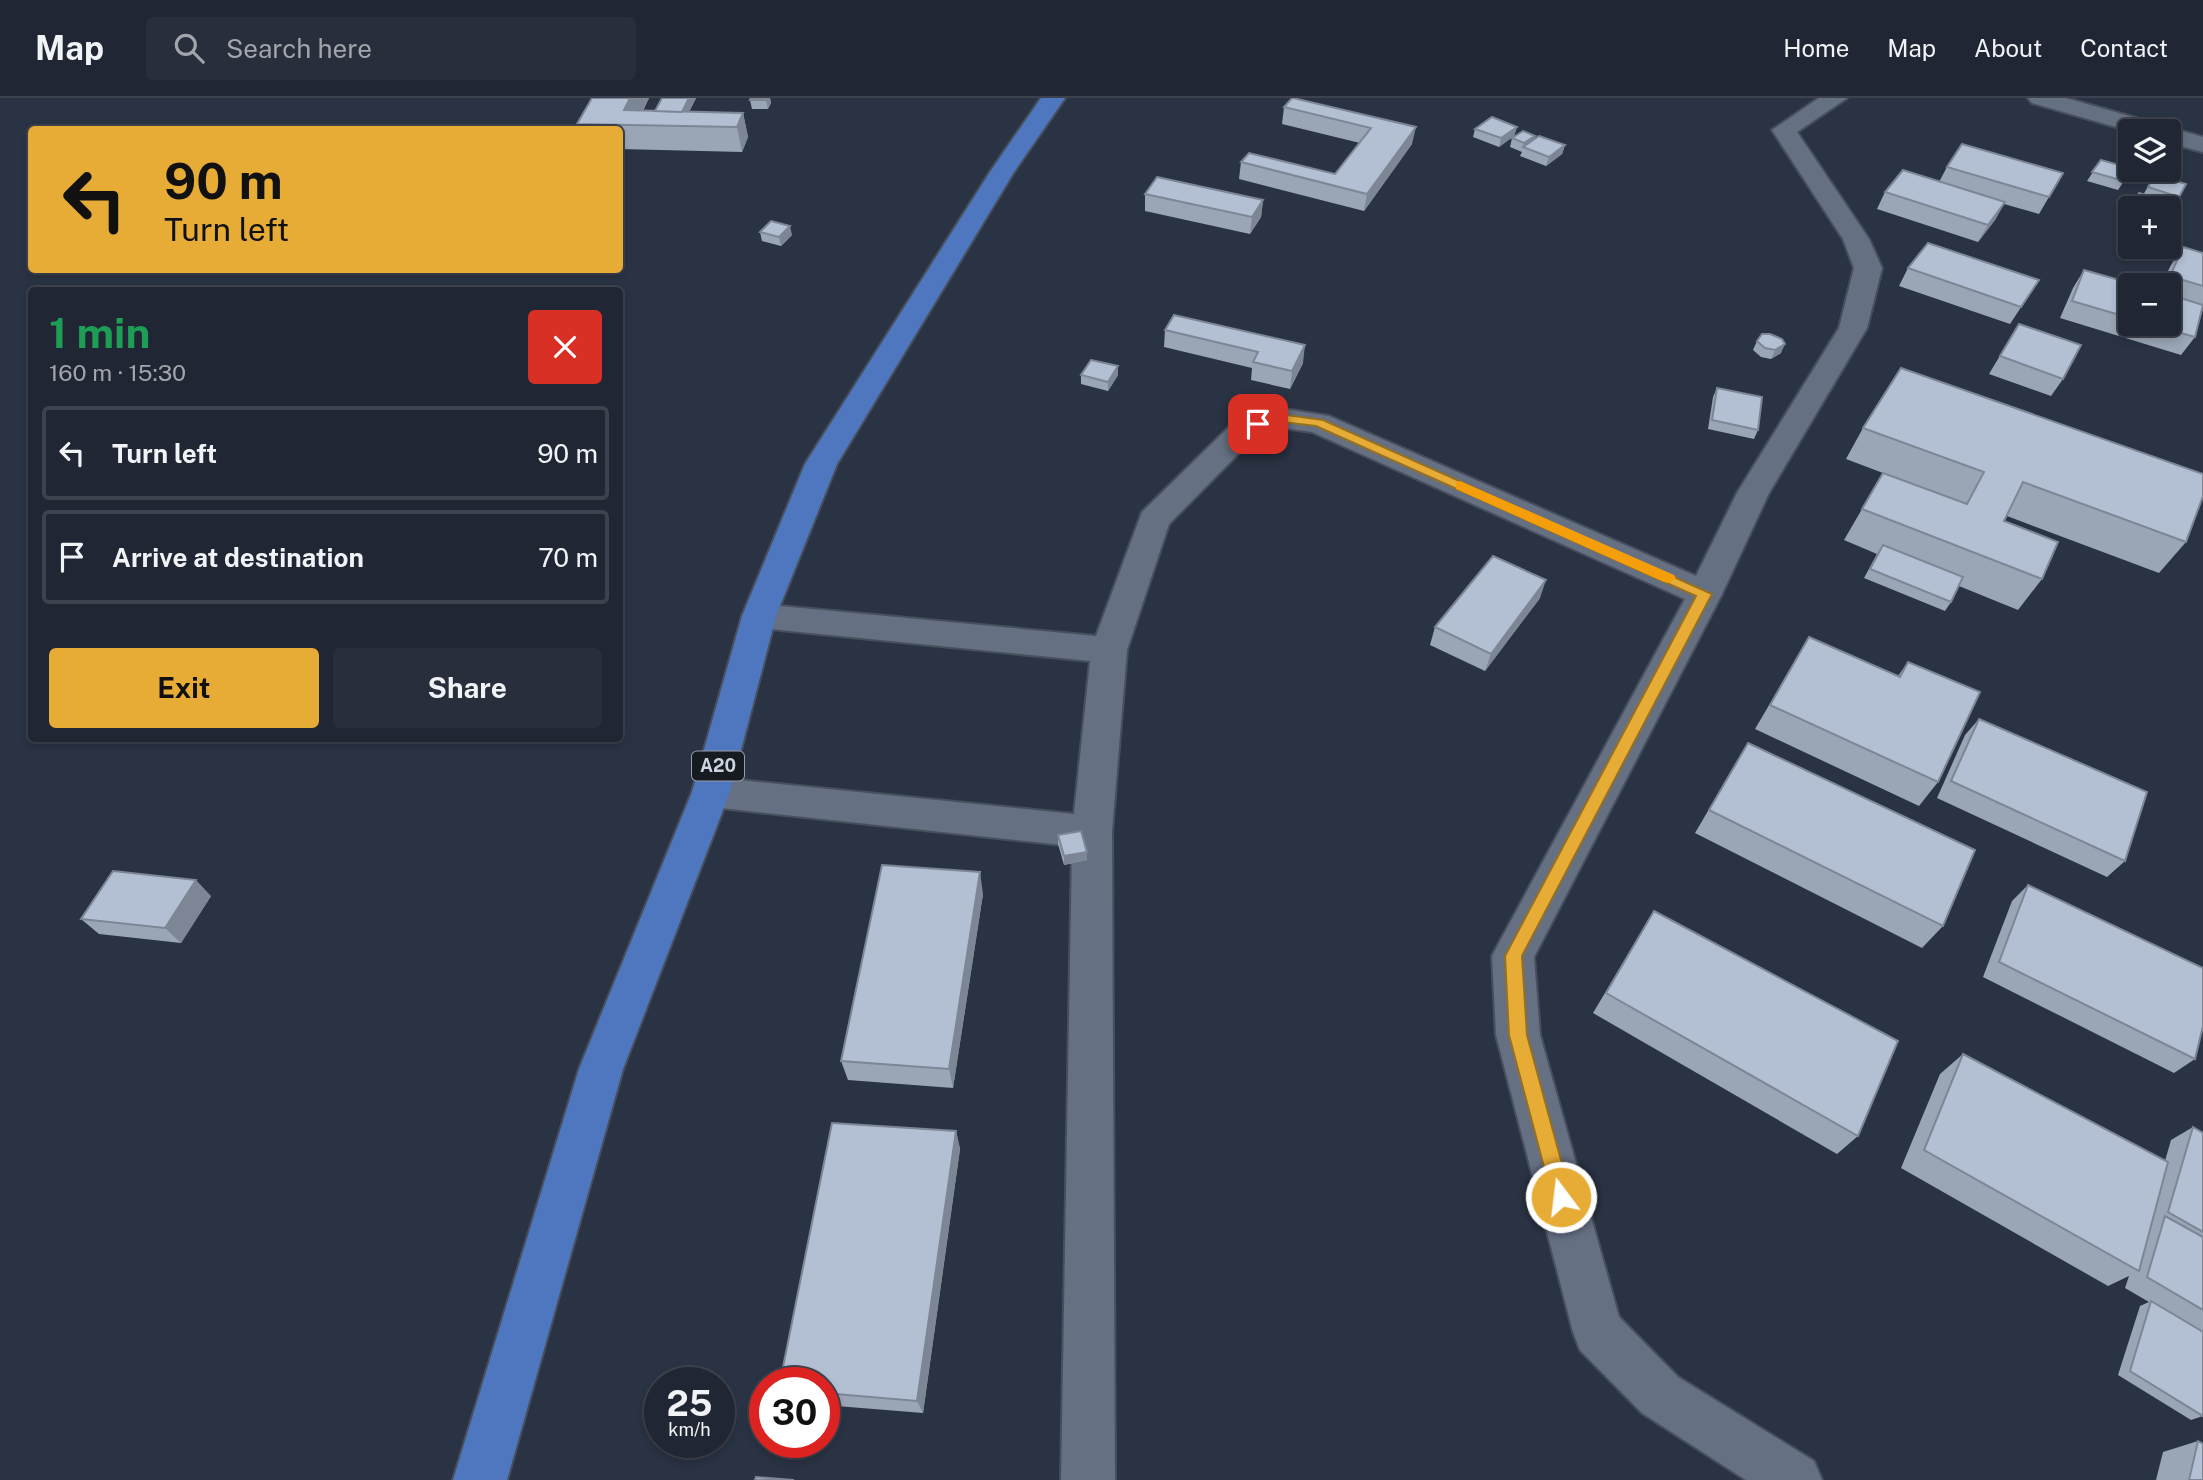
<!DOCTYPE html>
<html lang="en">
<head>
<meta charset="utf-8">
<style>
	:root { --surface:#202633; --page:#282e3b; --text:#f1f3f6; --muted:#a2a5ac; --line:#3d434e; --accent:#e7ac36 }
	body { margin:0; font-family:"Public Sans",sans-serif; background:var(--page); color:var(--text); height:100vh; display:flex; flex-direction:column; font-size:26px; white-space:nowrap }
	* { box-sizing:border-box; margin:0 }
	p { font-size:23px; color:var(--muted) }
	.icon { flex:none; width:38px; height:38px; fill:none; stroke:currentColor; stroke-width:2; stroke-linecap:round; stroke-linejoin:round }
	.map { position:relative; flex:1; overflow:hidden }
	.drawer { position:absolute; left:28px; top:189px; width:595px; height:455px; display:flex; flex-direction:column; background:var(--surface); border-radius:7px; box-shadow:0 4px 10px #0003,0 0 0 2px var(--line) }
	.drawer>* { flex:none }
	.banner { position:absolute; left:28px; top:28px; width:595px; height:147px; border-radius:7px; box-shadow:0 4px 10px #0003,0 0 0 2px var(--line); background:#e7ac36; color:#111; overflow:hidden }
	.buttons { position:absolute; left:2118px; top:21px; display:grid; gap:14px }
	.buttons a { display:grid; place-items:center; width:63px; height:63px; border-radius:7px; background:var(--surface); box-shadow:0 4px 10px #0003,0 0 0 2px var(--line); font-size:35px }
	.speed { position:absolute; left:644px; top:1269px; display:flex; gap:14px; font-size:35px; font-weight:700; text-align:center }
	.speed>* { display:grid; place-content:center; width:91px; height:91px; border-radius:50%; background:var(--surface); box-shadow:0 4px 10px #0003,0 0 0 2px var(--line); line-height:1 }
	.speed small { font-size:18px; font-weight:400 }
	.speed .limit { border:10px solid #d22; background:#fff; color:#111 }
	.pin { position:absolute; display:grid; place-items:center; width:60px; height:60px; color:#fff; margin:-30px; border-radius:14px; box-shadow:0 4px 10px #0006 }
	.me { position:absolute; width:77px; margin:-38px; rotate:345deg; stroke-linejoin:round; filter:drop-shadow(0 0 5px #0008) }
	.turn { display:flex; align-items:center; gap:24px; height:147px; padding:0 21px; font-size:32px }
	.turn .icon { width:91px; height:91px; stroke-width:2.5 }
	.turn b { display:block; font-size:49px; line-height:60px }
	.round { display:grid; place-items:center; flex:none; width:74px; height:74px; border-radius:7px; background:var(--page) }
	.head { display:flex; align-items:center; justify-content:space-between; height:119px; padding:0 21px }
	h1 { font-size:42px; font-weight:700; line-height:52px; color:#1e9e55 }
	.cta { display:flex; gap:14px; margin-top:auto; padding:14px 21px }
	.cta a { flex:1; height:80px; border-radius:7px; background:var(--accent); color:#111; font-size:28px; font-weight:700; line-height:80px; text-align:center }
	.cta a+a { background:var(--page); color:var(--text) }
	ul { padding:0; list-style:none }
	li { display:flex; align-items:center; gap:21px; height:94px; margin:0 14px 10px; padding:0 7px; border:4px solid var(--line); border-radius:7px }
	li div { flex:1 }
	li b { display:block; font-size:26px }
	li em { font-style:normal }
	header { display:flex; align-items:center; gap:42px; box-sizing:border-box; height:98px; padding:0 35px; background:var(--surface); border-bottom:2px solid var(--line) }
	header strong { font-size:33px }
	nav { display:flex; gap:38px; margin-inline-start:auto; font-size:24px }
	.search { width:490px; height:63px; background:var(--page); display:flex; align-items:center; gap:18px; box-sizing:border-box; padding:0 24px; border-radius:7px; color:var(--muted); font-size:26px }
	.map>svg:first-child { display:block }
	.lines { fill:none; stroke-linecap:round; stroke-linejoin:round }
	.minor-casing { stroke:#474f5d; stroke-width:4 }
	.primary-casing { stroke:#474f5d; stroke-width:4 }
	.minor { fill:#657083; fill-rule:evenodd }
	.primary { fill:#4e77bf; fill-rule:evenodd }
	.wall { fill:#9aa5b6 }
	.shaded-wall { fill:#7d8694 }
	.building { fill:#b3c0d4; stroke:#7d8694; stroke-width:2 }
	.route { fill:#e7ac36; stroke:#967023; stroke-width:2 }
	.slow { fill:#f59e0b }
	.labels { text-anchor:middle; stroke-width:7; stroke-linejoin:round; paint-order:stroke }
	.shield { fill:#161b22; stroke:#979ca6; stroke-width:2 }
	.shield-label { font-size:18px; font-weight:bold; fill:#ced4df }
</style>
</head>
<body>
<header>
<strong>Map</strong>
<div class="search"><svg class="icon" aria-label="search" viewBox="0 0 24 24"><circle cx="10" cy="10" r="6"/><path d="M15 15l6 6"/></svg>Search here</div>
<nav><a>Home</a><a>Map</a><a>About</a><a>Contact</a></nav>
</header>
<div class="map">
<svg width="2203" height="1382" viewBox="0 0 2203 1382">
	<rect width="100%" height="100%" fill="#2a3344"/>
	<g class="lines">
		<g class="minor-casing">
			<g id="minor">
				<path d="M1819,0H1847L1797,34L1869,141L1882,170L1867,230L1769,395L1722,496L1534,859L1540,937L1619,1219L1678,1279L1814,1363L1822,1382H1746L1642,1315L1580,1252L1573,1234L1496,937L1492,858L1685,501L1312,334L1276,329L1255,339L1169,426L1127,552L1112,734L1115,1382H1061L1072,748L711,709L697,705L692,694L697,683L711,679L1074,716L1090,563L759,530L747,527L742,518L747,509L759,506L1096,538L1142,414L1233,325L1272,309L1329,318L1696,478L1737,395L1839,230L1854,170L1843,141L1772,32Z"/>
				<path d="M2028,0H2066L2203,39V54L2168,45V33H2130L2032,5Z"/>
			</g>
		</g>
		<g class="primary-casing">
			<path id="primary" d="M1041,0H1065L1014,74L837,366L776,518L730,694L623,971L507,1382H453L579,971L692,694L742,518L805,366L990,74Z"/>
		</g>
		<use href="#minor" class="minor"/>
		<use href="#primary" class="primary"/>
	</g>
	<g class="wall">
		<path d="M592,0H649L643,13H655L662,0H696L689,14L743,15L748,39L742,54L620,51V32H579L577,26Z"/>
		<path d="M751,0H770L771,5L768,11H752L750,2Z"/>
		<path d="M1292,0L1412,46L1364,113L1239,81L1241,64L1335,76L1360,45L1282,26L1284,9Z"/>
		<path d="M1517,29L1514,38L1499,49L1473,39L1475,31Z"/>
		<path d="M1535,38L1534,41L1565,47L1562,56L1546,68L1520,58L1522,54L1510,49L1512,40Z"/>
		<path d="M2101,62L2131,72L2118,92L2087,83Z"/>
		<path d="M1947,69L2063,75L2039,116L2004,106L1995,122L1978,144L1877,111L1885,94L1939,84Z"/>
		<path d="M2155,77L2179,99L2173,108L2169,106L2167,110H2130L2139,95L2143,97Z"/>
		<path d="M1145,96L1263,102L1261,119L1250,136L1145,113Z"/>
		<path d="M760,134L792,137L781,148L762,143Z"/>
		<path d="M2183,149L2203,155V210L2195,239L2181,257L2060,220L2073,190L2084,172L2130,187V226H2168V187H2161L2171,167Z"/>
		<path d="M1908,170L2039,182L2010,226L1899,188Z"/>
		<path d="M1174,217L1303,265L1290,291L1251,282L1252,270L1164,249L1165,232Z"/>
		<path d="M2019,226L2063,281L2051,298L1989,276Z"/>
		<path d="M1757,243L1781,255L1771,261L1761,259L1753,252Z"/>
		<path d="M1118,268V277L1108,293L1081,286V277Z"/>
		<path d="M1901,270L2186,444L2159,475L2007,418L2004,423L2042,481L2018,512L1959,488L1951,504L1945,513L1864,480L1877,456L1844,442L1883,375L1846,361L1863,330Z"/>
		<path d="M1717,290L1758,332L1754,341L1708,331L1713,299Z"/>
		<path d="M1540,500L1485,573L1430,547L1435,529Z"/>
		<path d="M1809,539L1898,578L1908,564L1938,684L1919,708L1755,631Z"/>
		<path d="M1979,621L2125,763L2107,779L1937,700L1965,637Z"/>
		<path d="M1748,645L1943,828L1922,850L1695,735Z"/>
		<path d="M1058,737L1087,754V762L1064,767L1058,746Z"/>
		<path d="M2028,787L2195,961L2174,975L1983,879L2012,803Z"/>
		<path d="M983,796L953,990L848,982L841,963Z"/>
		<path d="M211,798L181,845L99,836L81,821Z"/>
		<path d="M1654,813L1858,1038L1837,1056L1593,915Z"/>
		<path d="M1963,956L2165,1063L2171,1042L2193,1029L2203,1035V1318L2191,1322L2118,1277L2140,1208L2149,1204L2125,1190L2129,1178L2108,1188L1901,1070L1940,976Z"/>
		<path d="M956,1033L960,1051L923,1315L824,1307V1284Z"/>
		<path d="M2198,1343L2203,1382H2156L2163,1354Z"/>
	</g>
	<g class="shaded-wall">
		<path d="M630,0H649L635,27L624,12Z"/>
		<path d="M689,0H696L684,24L682,15Z"/>
		<path d="M767,0H770L771,5L768,11L766,2Z"/>
		<path d="M743,15L748,39L742,54L737,29Z"/>
		<path d="M1416,29L1412,46L1364,113L1367,96Z"/>
		<path d="M1517,29L1514,38L1499,49L1501,40Z"/>
		<path d="M1535,38L1533,47L1523,49L1524,45Z"/>
		<path d="M1565,47L1562,56L1546,68L1549,59Z"/>
		<path d="M1263,102L1261,119L1250,136L1252,119Z"/>
		<path d="M2005,104L1995,122L1978,144L1988,127Z"/>
		<path d="M790,128L792,137L781,148L779,139Z"/>
		<path d="M1785,246L1781,255L1771,261L1775,252Z"/>
		<path d="M1305,247L1303,265L1290,291L1292,273Z"/>
		<path d="M1118,268V277L1108,293V284Z"/>
		<path d="M1546,482L1540,500L1485,573L1491,556Z"/>
		<path d="M1087,754V762L1064,767V758Z"/>
		<path d="M980,774L983,796L953,990L949,971Z"/>
		<path d="M196,782L211,798L181,845L165,830Z"/>
		<path d="M956,1033L960,1051L923,1315L917,1303Z"/>
	</g>
	<g class="building">
		<path d="M592,0H630L624,12L743,15L737,29L577,26Z"/>
		<path d="M662,0H689L682,14L655,13Z"/>
		<path d="M751,0H767L766,2H750Z"/>
		<path d="M1292,0H1293L1416,29L1367,96L1241,64L1249,55L1335,76L1371,30L1284,9Z"/>
		<path d="M1492,19L1517,29L1501,40L1475,31Z"/>
		<path d="M1523,33L1535,38L1524,45L1512,40Z"/>
		<path d="M1539,38L1565,47L1549,59L1523,49Z"/>
		<path d="M1962,46L2063,75L2049,99L1947,69Z"/>
		<path d="M2101,62L2130,70L2131,72L2124,83L2092,74Z"/>
		<path d="M1903,72L2005,104L1988,127L1885,94Z"/>
		<path d="M2155,77L2186,86L2179,99L2148,89Z"/>
		<path d="M1157,79L1263,102L1252,119L1145,96Z"/>
		<path d="M2139,95L2170,104L2167,110H2148L2134,106Z"/>
		<path d="M771,123L790,128L779,139L760,134Z"/>
		<path d="M1928,145L2039,182L2021,209L1908,170Z"/>
		<path d="M2183,149L2203,155V188L2170,178Z"/>
		<path d="M2084,172L2137,187H2130V220L2072,203Z"/>
		<path d="M2168,196L2203,207L2195,239L2149,226H2168Z"/>
		<path d="M1174,217L1305,247L1292,273L1253,264L1258,254L1165,232Z"/>
		<path d="M2019,226L2081,247L2063,281L2000,258Z"/>
		<path d="M1762,236H1770L1782,241L1785,246L1775,252L1765,250L1757,243Z"/>
		<path d="M1091,262L1118,268L1108,284L1081,277Z"/>
		<path d="M1901,270L2203,376V398L2186,444L2023,384L2004,423L2058,444L2042,481L1862,411L1883,375L1967,406L1984,374L1863,330Z"/>
		<path d="M1717,290L1762,299L1758,332L1712,322Z"/>
		<path d="M1883,447L1963,479L1951,504L1870,471Z"/>
		<path d="M1493,458L1546,482L1491,556L1435,529Z"/>
		<path d="M1809,539L1900,579L1908,564L1980,594L1938,684L1770,607Z"/>
		<path d="M1979,621L2147,694L2125,763L1951,683Z"/>
		<path d="M1748,645L1975,752L1943,828L1709,712Z"/>
		<path d="M1081,733L1087,754L1064,758L1058,737Z"/>
		<path d="M882,767L980,774L949,971L841,963Z"/>
		<path d="M113,773L196,782L165,830L81,821Z"/>
		<path d="M2028,787L2203,870V928L2195,961L1999,864Z"/>
		<path d="M1654,813L1898,943L1858,1038L1606,895Z"/>
		<path d="M1963,956L2168,1064L2139,1173L1924,1052Z"/>
		<path d="M832,1025L956,1033L917,1303L824,1295V1284H780Z"/>
		<path d="M2193,1029L2203,1035V1134L2168,1114Z"/>
		<path d="M2165,1118L2203,1139V1212L2147,1179Z"/>
		<path d="M2151,1203L2203,1234V1318L2130,1273Z"/>
		<path d="M2198,1343L2203,1346V1382H2189Z"/>
		<path d="M756,1379L794,1382H755Z"/>
	</g>
	<path class="route" d="M1272,315L1323,322L1712,496L1522,858L1527,937L1571,1099L1568,1106L1561,1109L1554,1106L1552,1099L1509,937L1505,858L1696,498L1316,328L1273,323L1258,330L1252,326Z"/>
	<path class="slow" d="M1460,383L1674,477L1676,480L1669,485L1664,484L1456,391V385Z"/>
	<g class="labels">
		<rect class="shield" x="692" y="653.5" width="52" height="29" rx="5"/>
		<g class="shield-label">
			<text x="718" y="674">A20</text>
		</g>
	</g>
</svg>
<div class="buttons">
<a><svg class="icon" aria-label="layers" viewBox="0 0 24 24"><path d="M12 4l9 5-9 5-9-5zM3 14l9 5 9-5"/></svg></a>
<a>+</a>
<a>−</a>
</div>
<div class="speed"><div>25<small>km/h</small></div><div class="limit">30</div></div>
<div class="pin" style="left:1258px;top:326px;background:#d93025"><svg class="icon" aria-label="arrive" viewBox="0 0 24 24"><path d="M6 21V4h12l-3 4 3 4H6"/></svg></div>
<svg class="me" style="left:1561px;top:1099px" viewBox="-20 -20 40 40"><circle r="17" fill="#e7ac36" stroke="#fff" stroke-width="3"/><path d="M0-11L8 9 0 5-8 9z" fill="#fff"/></svg>
<div class="banner">
<div class="turn"><svg class="icon" aria-label="left" viewBox="0 0 24 24"><path d="M17 20v-9H6M10 6l-5 5 5 5"/></svg><div><b>90 m</b>Turn left</div></div>
</div>
<section class="drawer">
<div class="head"><div><h1>1 min</h1><p>160 m · 15:30</p></div><a class="round" style="background:#d93025;color:#fff"><svg class="icon" aria-label="close" viewBox="0 0 24 24"><path d="M6 6l12 12M18 6L6 18"/></svg></a></div>
<ul>
<li><svg class="icon" aria-label="left" viewBox="0 0 24 24"><path d="M17 20v-9H6M10 6l-5 5 5 5"/></svg><div><b>Turn left</b></div><em>90 m</em></li>
<li><svg class="icon" aria-label="arrive" viewBox="0 0 24 24"><path d="M6 21V4h12l-3 4 3 4H6"/></svg><div><b>Arrive at destination</b></div><em>70 m</em></li>
</ul>
<div class="cta"><a>Exit</a><a>Share</a></div>
</section>
</div>
</body>
</html>
